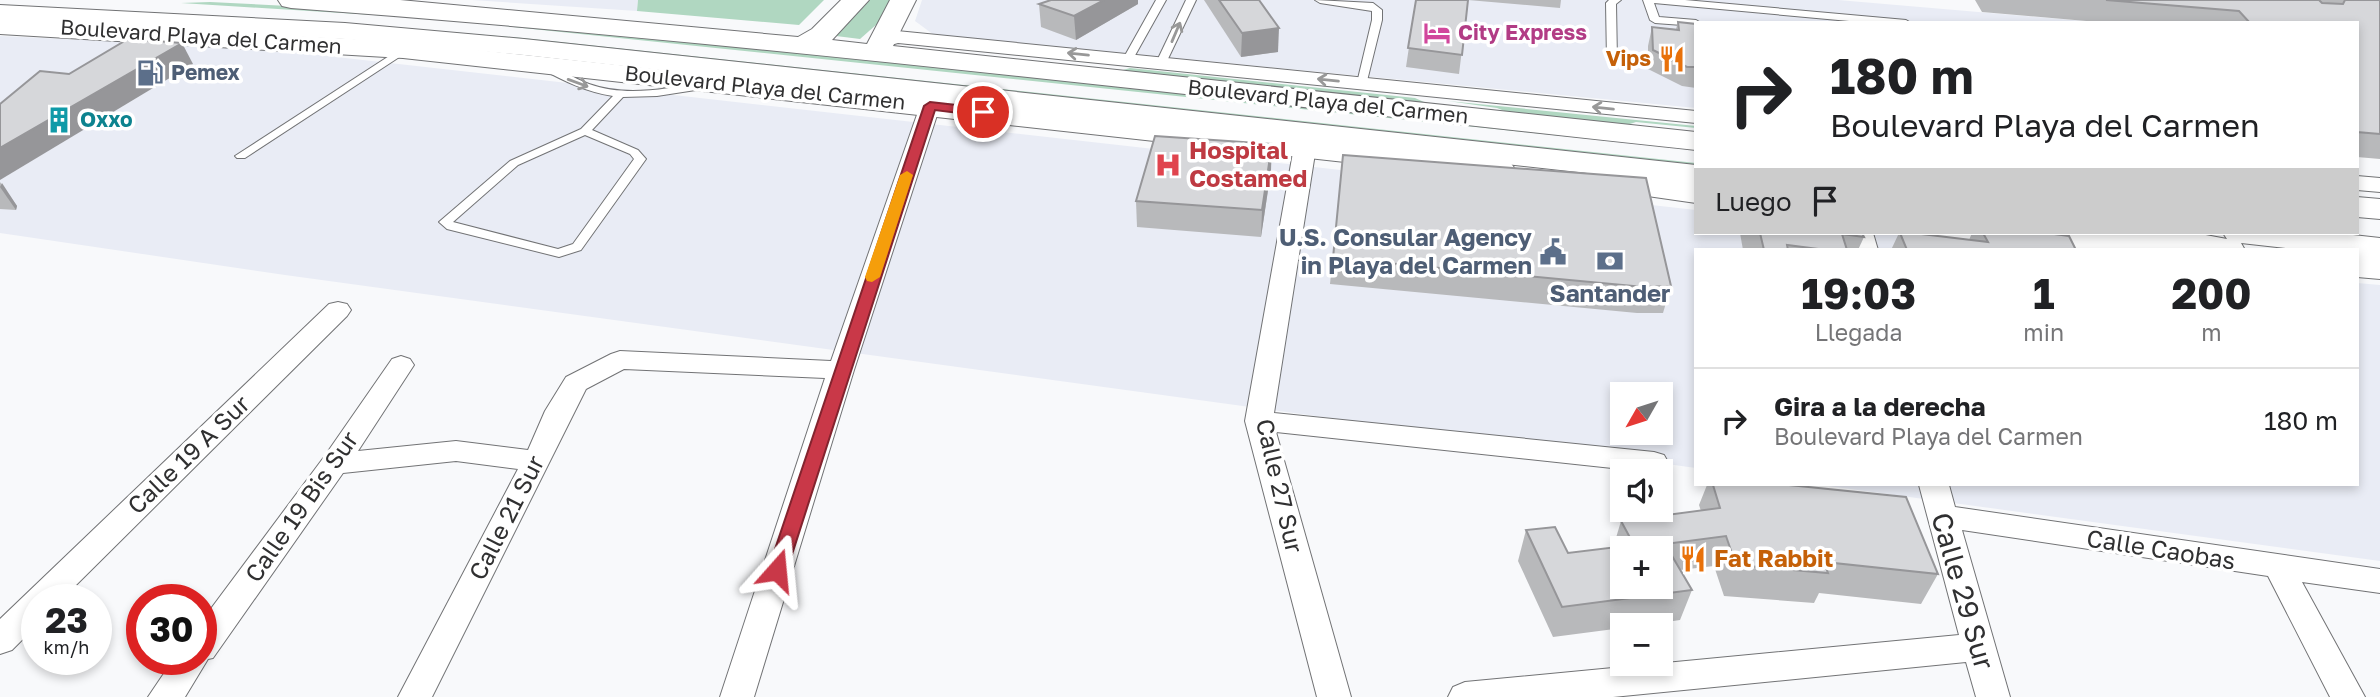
<!DOCTYPE html>
<html lang="es">
<head>
<meta charset="utf-8">
<style>
	:root { --surface:#fff; --page:#f2f2f2; --text:#202124; --muted:#757577; --line:#e0e0e0 }
	body { margin:0; font-family:"Golos Text",sans-serif; background:var(--page); color:var(--text); height:100vh; display:flex; flex-direction:column; font-size:26px; white-space:nowrap }
	* { box-sizing:border-box; margin:0 }
	p { font-size:23px; color:var(--muted) }
	.icon { flex:none; width:38px; height:38px; fill:none; stroke:currentColor; stroke-width:2; stroke-linecap:round; stroke-linejoin:round }
	.map { position:relative; flex:1; overflow:hidden }
	.panel { position:absolute; left:1694px; top:248px; width:665px; height:238px; display:flex; flex-direction:column; background:var(--surface); border-radius:0px; box-shadow:0 4px 10px #0003 }
	.panel>* { flex:none }
	.hud { position:absolute; left:1694px; top:21px; width:665px; height:214px; border-radius:0px; box-shadow:0 4px 10px #0003; background:#fff; color:var(--text); overflow:hidden }
	.needle { width:46px; rotate:231deg }
	.buttons { position:absolute; left:1610px; top:382px; display:grid; gap:14px }
	.buttons a { display:grid; place-items:center; width:63px; height:63px; border-radius:0px; background:var(--surface); box-shadow:0 4px 10px #0003; font-size:35px }
	.speed { position:absolute; left:21px; top:584px; display:flex; gap:14px; font-size:35px; font-weight:700; text-align:center }
	.speed>* { display:grid; place-content:center; width:91px; height:91px; border-radius:50%; background:var(--surface); box-shadow:0 4px 10px #0003; line-height:1 }
	.speed small { font-size:18px; font-weight:400 }
	.speed .limit { border:10px solid #d22; background:#fff; color:#111 }
	.pin { position:absolute; display:grid; place-items:center; width:60px; height:60px; color:#fff; margin:-30px; border:4px solid #fff; border-radius:50%; box-shadow:0 2px 7px #0007 }
	.me { position:absolute; width:77px; margin:-38px; rotate:18deg; stroke-linejoin:round; filter:drop-shadow(0 0 5px #0008) }
	.turn { display:flex; align-items:center; gap:24px; height:147px; padding:0 21px; font-size:32px }
	.turn .icon { width:91px; height:91px; stroke-width:2.5 }
	.turn b { display:block; font-size:49px; line-height:60px }
	.then { display:flex; align-items:center; height:66px; padding:0 21px; background:#0003; gap:14px; font-size:26px }
	.eta { display:flex; justify-content:space-evenly; align-items:center; height:119px; text-align:center }
	.eta b { font-size:42px; font-weight:700; line-height:49px }
	ul { padding:0; list-style:none }
	li { display:flex; align-items:center; gap:21px; height:105px; padding:0 21px; border-top:2px solid var(--line) }
	li div { flex:1 }
	li b { display:block; font-size:26px }
	li em { font-style:normal }
	.map>svg:first-child { display:block }
	.built { fill:#e9ecf5; fill-rule:evenodd }
	.green { fill:#b0d7c1 }
	.lines { fill:none; stroke-linecap:round; stroke-linejoin:round }
	.lane-casing { stroke:#727375; stroke-width:2 }
	.street-casing { stroke:#727375; stroke-width:2 }
	.secondary-casing { stroke:#727375; stroke-width:2 }
	.highway-casing { stroke:#727375; stroke-width:2 }
	.lane { fill:#fff; fill-rule:evenodd }
	.street { fill:#fff; fill-rule:evenodd }
	.secondary { fill:#fff; fill-rule:evenodd }
	.highway { fill:#fff; fill-rule:evenodd }
	.wall { fill:#b8b9bb }
	.shaded-wall { fill:#969699 }
	.building { fill:#d6d7da; stroke:#969699; stroke-width:2; fill-rule:evenodd }
	.oneway { stroke:#989898 }
	.route { fill:#c93848; stroke:#83242f; stroke-width:2 }
	.slow { fill:#f59e0b }
	.labels { text-anchor:middle; stroke-width:7; stroke-linejoin:round; paint-order:stroke }
	.far-hotel-label { font-size:21px; font-weight:bold; fill:#b23c85; stroke:#fff; text-anchor:start }
	.far-street-label { font-size:21px; fill:#303031; stroke:#fff }
	.far-food-label { font-size:21px; font-weight:bold; fill:#c56008; stroke:#fff; text-anchor:end }
	.far-service-label { font-size:21px; font-weight:bold; fill:#4e5e75; stroke:#fff; text-anchor:start }
	.far-culture-label { font-size:21px; font-weight:bold; fill:#0d838f; stroke:#fff; text-anchor:start }
	.health-label { font-size:24px; font-weight:bold; fill:#be3a42; stroke:#fff; text-anchor:start }
	.service-label { font-size:24px; font-weight:bold; fill:#4e5e75; stroke:#fff; text-anchor:end }
	.street-label { font-size:24px; fill:#303031; stroke:#fff }
	.food-label { font-size:24px; font-weight:bold; fill:#c56008; stroke:#fff; text-anchor:start }
	.near-street-label { font-size:28px; fill:#303031; stroke:#fff }
</style>
</head>
<body>
<div class="map">
<svg width="2380" height="697" viewBox="0 0 2380 697">
	<rect width="100%" height="100%" fill="#f8f9fb"/>
	<g class="built">
		<path d="M472,0H638L637,11Z"/>
		<path d="M922,0H1838L2108,23H1696V108L934,35L915,21Z"/>
		<path d="M0,36L256,48L1696,210V233H1905L2063,250H1696V468L285,275L0,233ZM1622,394H1661V432H1622Z"/>
		<path d="M2357,283L2380,285V561L1821,485H2357Z"/>
	</g>
	<g class="green">
		<path d="M638,0H824L799,25L637,11Z"/>
		<path d="M870,0H893L885,17L860,39L836,36Z"/>
		<path d="M210,2L347,9L557,27L1696,146V150L437,19L181,3Z"/>
		<path d="M0,6C178,12 355,23 532,39L1696,163V166L376,27L204,15Z"/>
		<path d="M1130,68L1415,98L1433,106L1109,74Z"/>
		<path d="M1448,101L1696,126V128L1636,122L1624,126L1512,114L1497,108Z"/>
	</g>
	<g class="lines">
		<g class="lane-casing">
			<g id="lane">
				<path d="M1156,0H1166L1133,59L1132,61H1124L1123,59Z"/>
				<path d="M1186,0H1196L1166,63L1161,66L1157,65L1156,63Z"/>
				<path d="M1315,0L1373,3L1382,10V20L1366,85H1358L1357,83L1372,20V11L1320,3Z"/>
				<path d="M1609,0H1621L1616,4L1617,61L1612,64L1607,61L1606,3Z"/>
				<path d="M1643,0H1685L1906,20L1911,23H1871L1654,3L1659,17L1696,20L1701,23H1696V26L1655,23L1650,20Z"/>
				<path d="M403,47L407,48V52L245,158H237L235,156Z"/>
				<path d="M544,63C559,68 573,78 589,84C625,97 664,89 702,83L707,86L702,89L657,96L623,97L592,130L638,150L646,159L581,250L559,257L447,229L439,222L510,161L581,129L613,96C586,92 564,81 540,68V64ZM585,135L630,154L634,159L573,244L558,249L453,222L518,165Z"/>
			</g>
		</g>
		<g class="street-casing">
			<g id="street">
				<path d="M897,31L1696,111V123L898,43L884,47L875,41L877,37Z"/>
				<path d="M930,100L937,102L940,106L854,370L754,697H720L825,378L624,369L586,389L432,697H398L518,469L456,461L343,473L213,658L208,659L185,697H148L173,660H201V622L324,457L392,359L401,356L410,359L414,365L358,451L456,441L528,450L545,411L566,377L611,354L620,351L831,361L920,106L923,102Z"/>
				<path d="M1305,141L1313,142L1316,147L1274,413L1654,452L1664,455L1668,462L1664,469L1640,471L1276,432L1351,697H1317L1245,421L1294,147L1297,142Z"/>
				<path d="M2357,176L2380,178V192L2357,190Z"/>
				<path d="M1849,233H1873L1878,250H1854Z"/>
				<path d="M338,302L347,304L351,310L347,316L61,600H37V625L12,650L0,654V619L329,304Z"/>
				<path d="M1919,485H1949L1955,507L2380,569V593L2302,582L2365,697H2330L2268,576L1962,530L2010,697H1976L1966,662L1613,697H1448L1453,687L1465,682L1959,635Z"/>
			</g>
		</g>
		<g class="secondary-casing">
			<g id="secondary">
				<path d="M278,0H400L798,37L812,29L841,0H869L832,40L867,44L890,0H916L893,46L1696,132V150C1228,100 760,43 291,8L282,6Z"/>
				<path d="M0,18L403,42L1499,159L1510,162L1515,169L1510,176L1499,179L403,58L0,34Z"/>
				<path d="M1597,170L1696,183V203L1585,187L1581,180L1585,173Z"/>
				<path d="M2357,197L2380,199V219L2357,217Z"/>
				<path d="M2012,233C2075,230 2164,227 2225,243L2231,250C2167,253 2079,256 2017,240Z"/>
				<path d="M2357,255L2380,257V279L2357,277Z"/>
			</g>
		</g>
		<g class="highway-casing">
			<g id="highway">
				<path d="M0,5L345,23L524,39L1696,165V185L524,55L345,39L0,21Z"/>
				<path d="M2103,233H2195L2227,239L2223,233H2335L2380,238V258L2357,256V250H2304L2241,243L2245,250C2199,250 2153,251 2108,240Z"/>
			</g>
		</g>
		<use href="#lane" class="lane"/>
		<use href="#street" class="street"/>
		<use href="#secondary" class="secondary"/>
		<use href="#highway" class="highway"/>
	</g>
	<g class="wall">
		<path d="M1051,0H1138V4L1076,40L1041,27L1039,4Z"/>
		<path d="M1204,0H1259L1278,52L1241,57Z"/>
		<path d="M1416,0H1561L1560,8L1468,0L1459,74L1406,67Z"/>
		<path d="M1975,0H2380V159L2357,157V23H2109L1982,12Z"/>
		<path d="M1678,22L1696,24V88L1682,86L1648,69V46L1652,27L1676,29Z"/>
		<path d="M1343,155L1671,286L1663,313H1637L1330,284Z"/>
		<path d="M1271,170L1261,237L1137,227L1136,201Z"/>
		<path d="M0,182L17,206L16,210L0,209Z"/>
		<path d="M1740,233H1862L1864,237L1858,250H1743Z"/>
		<path d="M1899,233H1913L1969,240L1972,233H2047L2076,250H1891Z"/>
		<path d="M1707,485H1789L1938,574L1921,604L1819,593L1814,603L1724,596L1714,566L1680,570L1692,590L1680,620L1647,625H1622V628L1553,637L1518,561L1526,530L1568,553L1613,548L1621,521L1701,511L1699,505Z"/>
	</g>
	<g class="shaded-wall">
		<path d="M1104,0H1138V4L1076,40L1074,16Z"/>
		<path d="M1279,28L1278,52L1241,57L1242,33Z"/>
		<path d="M182,43L193,64L0,180V148Z"/>
		<path d="M1272,144L1271,170L1261,237L1262,210Z"/>
		<path d="M2,183L17,206L16,210L0,187Z"/>
	</g>
	<g class="building">
		<path d="M1051,0H1104L1074,16L1039,4Z"/>
		<path d="M1219,0H1259L1279,28L1242,33Z"/>
		<path d="M1416,0H1468L1462,55L1408,48Z"/>
		<path d="M2106,0H2319L2322,3L2343,4L2345,0H2380V134L2357,132V23H2250L2239,11Z"/>
		<path d="M1678,22L1696,24V67H1687L1653,50L1652,27L1679,30Z"/>
		<path d="M128,39L182,43L0,148V104L40,71L69,74Z"/>
		<path d="M1155,136L1272,144L1262,210L1136,201Z"/>
		<path d="M1343,155L1646,178L1671,286L1644,287L1333,258Z"/>
		<path d="M1760,233H1862L1864,237L1842,234L1847,250H1826L1787,245L1788,250H1764Z"/>
		<path d="M1900,233H1913L1988,242L1983,233H2047L2069,236L2076,250H1907Z"/>
		<path d="M1713,485H1789L1906,497L1938,574L1824,562L1828,573L1736,565L1726,536L1665,544L1692,590L1562,607L1526,530L1555,527L1568,553L1634,545L1621,521L1720,508ZM1622,548H1661V586H1622Z"/>
	</g>
	<defs><path id="oneway-shaft" d="M-6 0H5M1.5-3L5.5 0L1.5 3" fill="none" stroke-width="1.6" stroke-linecap="round" stroke-linejoin="round" transform="scale(1.75)"/></defs>
	<g class="oneway">
		<use href="#oneway-shaft" transform="translate(1176 32) rotate(-67)"/>
		<use href="#oneway-shaft" transform="translate(1078 54) rotate(-174)"/>
		<use href="#oneway-shaft" transform="translate(1328 80) rotate(-174)"/>
		<use href="#oneway-shaft" transform="translate(578 83) rotate(20)"/>
		<use href="#oneway-shaft" transform="translate(1603 108) rotate(-174)"/>
	</g>
	<path class="route" d="M930,102L983,108L990,112L983,116L935,110L787,570L784,576L777,578L771,576L768,570L924,106Z"/>
	<path class="slow" d="M907,171L913,175L880,277L872,282L867,281L865,277L900,175Z"/>
	<defs>
		<g id="hotel-bare" transform="scale(2.1)"><path d="M-6-4.5h1.5V1H6V5H4.5V3h-9V5H-6ZM-4 0a1.8 1.8 0 1 1 3.6 0ZM.5 0V-2.5h3Q6-2.5 6 0Z" fill="#d1479c" stroke="#fff" stroke-width="2.5" paint-order="stroke"/></g>
		<g id="restaurant-bare" transform="scale(2.1)"><path d="M-5-6h1v4h1v-4h1v4h1v-4h1v5L-1.5 .5V6h-2V.5L-5-1ZM5-6V6H3V1.5H1.5Q1.5-4 5-6Z" fill="#e8710a" stroke="#fff" stroke-width="2.5" paint-order="stroke"/></g>
		<g id="fuel-bare" transform="scale(2.1)"><path d="M-5.5-6h7V0h2V4h1.3V-2.5L3-4.5l.8-.8L6-3V5H2.5V1h-1V6h-7ZM-4.2-4.7v3.2H.2V-4.7Z" fill="#5c6f8a" stroke="#fff" stroke-width="2.5" paint-order="stroke"/></g>
		<g id="building-bare" transform="scale(2.1)"><path d="M-4-6H4V6H1V3H-1V6H-4ZM-2.5-4.3h1.7v1.8h-1.7ZM.8-4.3h1.7v1.8H.8ZM-2.5-1h1.7V.8h-1.7ZM.8-1h1.7V.8H.8Z" fill="#0f9aa8" stroke="#fff" stroke-width="2.5" paint-order="stroke"/></g>
		<g id="hospital-bare" transform="scale(2.1)"><path d="M-5-5h3v3.5h4V-5h3V5h-3V1.5h-4V5h-3Z" fill="#e0444e" stroke="#fff" stroke-width="2.5" paint-order="stroke"/></g>
		<g id="civic-bare" transform="scale(2.1)"><path d="M-.6-6.5H3V-4.5H.6V-3L4-1V1h2V6H-6V1h2V-1L-.6-3ZM-1.2 2.5V6h2.4V2.5Z" fill="#5c6f8a" stroke="#fff" stroke-width="2.5" paint-order="stroke"/></g>
		<g id="bank-bare" transform="scale(2.1)"><path d="M-6-4H6V4H-6ZM0-2.3a2.3 2.3 0 1 0 0 4.6a2.3 2.3 0 1 0 0-4.6Z" fill="#5c6f8a" stroke="#fff" stroke-width="2.5" paint-order="stroke"/></g>
	</defs>
	<g fill-rule="evenodd">
		<use href="#hotel-bare" x="1437" y="33"/>
		<use href="#restaurant-bare" x="1672" y="59"/>
		<use href="#fuel-bare" x="150" y="73"/>
		<use href="#building-bare" x="59" y="120"/>
		<use href="#hospital-bare" x="1168" y="165"/>
		<use href="#civic-bare" x="1553" y="252"/>
		<use href="#bank-bare" x="1610" y="261"/>
		<use href="#restaurant-bare" x="1693" y="559"/>
	</g>
	<g class="labels">
		<g class="far-hotel-label">
			<text x="1458" y="40">City Express</text>
		</g>
		<g class="far-street-label">
			<text transform="translate(201 37) rotate(4)" y="7">Boulevard Playa del Carmen</text>
			<text transform="translate(765 88) rotate(6)" y="7">Boulevard Playa del Carmen</text>
			<text transform="translate(1328 102) rotate(6)" y="7">Boulevard Playa del Carmen</text>
		</g>
		<g class="far-food-label">
			<text x="1651" y="66">Vips</text>
		</g>
		<g class="far-service-label">
			<text x="171" y="80">Pemex</text>
		</g>
		<g class="far-culture-label">
			<text x="80" y="127">Oxxo</text>
		</g>
		<g class="health-label">
			<text x="1189" y="159">Hospital<tspan x="1189" dy="28">Costamed</tspan></text>
		</g>
		<g class="service-label">
			<text x="1532" y="246">U.S. Consular Agency<tspan x="1532" dy="28">in Playa del Carmen</tspan></text>
			<text x="1610" y="302" text-anchor="middle">Santander</text>
		</g>
		<g class="street-label">
			<text transform="translate(189 455) rotate(-44)" y="8">Calle 19 A Sur</text>
			<text transform="translate(1279 486) rotate(77)" y="8">Calle 27 Sur</text>
			<text transform="translate(302 507) rotate(-55)" y="8">Calle 19 Bis Sur</text>
			<text transform="translate(507 518) rotate(-63)" y="8">Calle 21 Sur</text>
			<text transform="translate(2161 550) rotate(9)" y="8">Calle Caobas</text>
		</g>
		<g class="food-label">
			<text x="1714" y="567">Fat Rabbit</text>
		</g>
		<g class="near-street-label">
			<text transform="translate(1963 591) rotate(74)" y="10">Calle 29 Sur</text>
		</g>
	</g>
</svg>
<div class="buttons">
<a><svg class="needle" viewBox="-14 -14 28 28"><path d="M0-13l5 13h-10z" fill="#e53935"/><path d="M0 13l5-13h-10z" fill="#757577"/></svg></a>
<a><svg class="icon" aria-label="sound" viewBox="0 0 24 24"><path d="M4 9h4l5-4v14l-5-4H4zM17 9q2 3 0 6"/></svg></a>
<a>+</a>
<a>−</a>
</div>
<div class="speed"><div>23<small>km/h</small></div><div class="limit">30</div></div>
<div class="pin" style="left:983px;top:112px;background:#d93025"><svg class="icon" aria-label="arrive" viewBox="0 0 24 24"><path d="M6 21V4h12l-3 4 3 4H6"/></svg></div>
<svg class="me" style="left:777px;top:570px" viewBox="-20 -20 40 40"><path d="M0-17L14 15 0 8-14 15z" fill="#c93848" stroke="#fff" stroke-width="4"/></svg>
<div class="hud">
<div class="turn"><svg class="icon" aria-label="right" viewBox="0 0 24 24"><path d="M7 20v-9h11M14 6l5 5-5 5"/></svg><div><b>180 m</b>Boulevard Playa del Carmen</div></div>
<div class="then">Luego<svg class="icon" aria-label="arrive" viewBox="0 0 24 24"><path d="M6 21V4h12l-3 4 3 4H6"/></svg></div>
</div>
<section class="panel">
<div class="eta">
<div><b>19:03</b><p>Llegada</p></div>
<div><b>1</b><p>min</p></div>
<div><b>200</b><p>m</p></div>
</div>
<ul>
<li><svg class="icon" aria-label="right" viewBox="0 0 24 24"><path d="M7 20v-9h11M14 6l5 5-5 5"/></svg><div><b>Gira a la derecha</b><p>Boulevard Playa del Carmen</p></div><em>180 m</em></li>
</ul>
</section>
</div>
</body>
</html>
